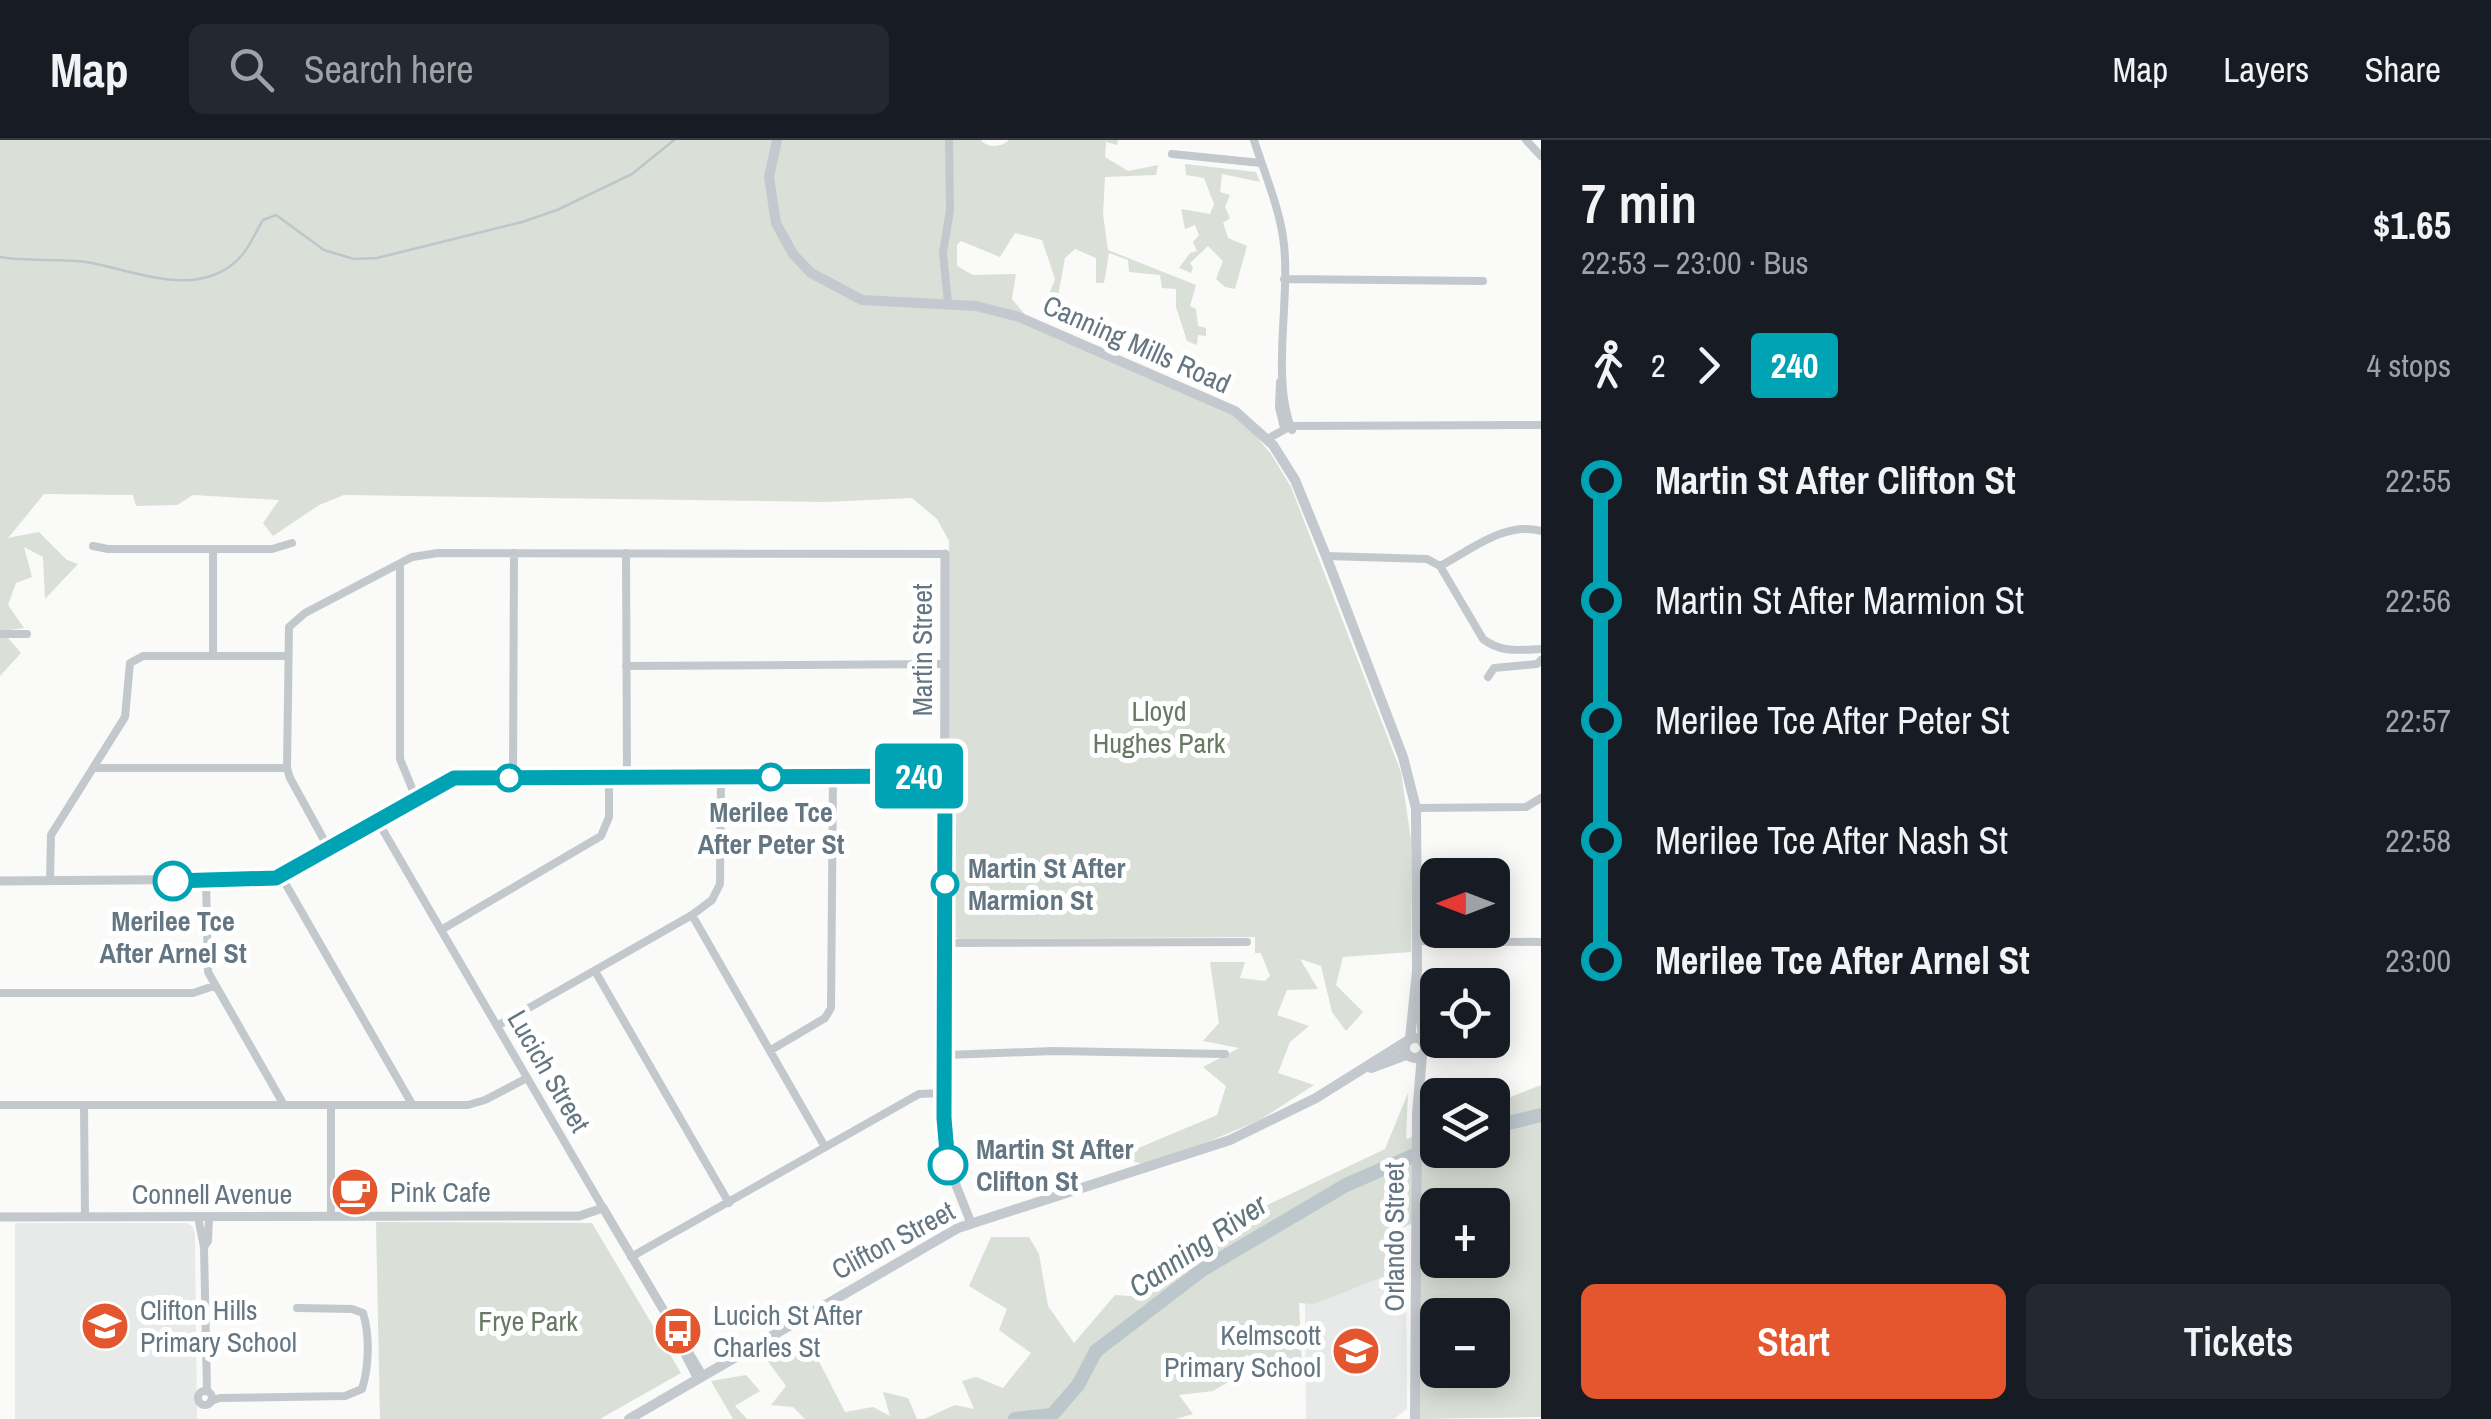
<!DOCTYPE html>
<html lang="en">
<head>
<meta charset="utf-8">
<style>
	:root { --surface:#171b24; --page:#242831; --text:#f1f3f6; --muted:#9ea1a6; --line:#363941; --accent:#e4572e }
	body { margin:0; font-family:"Archivo Narrow",sans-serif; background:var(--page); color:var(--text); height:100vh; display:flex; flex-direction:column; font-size:38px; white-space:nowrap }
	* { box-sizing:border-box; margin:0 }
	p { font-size:32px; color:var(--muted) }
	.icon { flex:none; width:55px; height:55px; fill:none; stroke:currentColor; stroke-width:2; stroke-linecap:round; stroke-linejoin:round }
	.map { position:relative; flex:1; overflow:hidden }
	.drawer { display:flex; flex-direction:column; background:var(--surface); width:950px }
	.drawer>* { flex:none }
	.badge { padding:0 20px; border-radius:8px; font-size:35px; line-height:65px }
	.needle { width:65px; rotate:270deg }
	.controls { position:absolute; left:1420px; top:718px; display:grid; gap:20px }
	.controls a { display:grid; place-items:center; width:90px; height:90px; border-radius:15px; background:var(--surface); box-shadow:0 5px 25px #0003; font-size:50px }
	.map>.badge { position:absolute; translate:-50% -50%; box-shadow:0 0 0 5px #fff }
	.legs { display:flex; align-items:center; gap:15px; height:110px; padding:0 40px; font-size:32px }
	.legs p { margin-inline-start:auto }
	.headline { display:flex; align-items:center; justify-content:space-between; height:170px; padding:0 40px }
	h1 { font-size:55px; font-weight:600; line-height:75px }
	.button { display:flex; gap:20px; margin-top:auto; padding:20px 40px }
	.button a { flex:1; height:115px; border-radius:15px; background:var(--accent); color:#fff; font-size:40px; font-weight:600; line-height:115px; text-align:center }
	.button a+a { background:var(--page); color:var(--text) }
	ul { padding:0 40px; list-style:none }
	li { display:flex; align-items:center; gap:35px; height:120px; font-size:38px }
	li i { display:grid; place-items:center; width:15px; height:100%; margin:0 12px; background:currentColor }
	li i::after { content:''; width:25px; height:25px; margin:-12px; border:8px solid; border-radius:50%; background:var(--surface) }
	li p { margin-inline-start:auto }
	li:first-child i { background:linear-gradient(#0000 50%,currentColor 0) }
	li:last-child i { background:linear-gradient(currentColor 50%,#0000 0) }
	header { display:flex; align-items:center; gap:60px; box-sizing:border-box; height:140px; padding:0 50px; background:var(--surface); border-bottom:2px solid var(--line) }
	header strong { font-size:48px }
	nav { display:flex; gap:55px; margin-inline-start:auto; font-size:35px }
	.search { width:700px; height:90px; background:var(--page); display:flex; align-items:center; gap:25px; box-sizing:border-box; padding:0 35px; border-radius:15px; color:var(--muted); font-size:38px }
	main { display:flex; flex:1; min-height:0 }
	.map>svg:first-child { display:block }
</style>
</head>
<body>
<header>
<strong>Map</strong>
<div class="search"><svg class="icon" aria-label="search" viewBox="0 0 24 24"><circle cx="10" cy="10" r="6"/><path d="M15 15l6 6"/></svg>Search here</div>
<nav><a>Map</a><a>Layers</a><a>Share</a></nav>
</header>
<main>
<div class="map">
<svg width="1541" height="1279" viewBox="0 0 1541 1279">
	<rect width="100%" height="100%" fill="#fafaf8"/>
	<path fill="#e8e9e9" d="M15 1083H186L192 1086 195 1093 197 1279H15Z
		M1400 1100H1406L1407 1269 1394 1279H1306L1305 1162 1379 1110Z"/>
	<path fill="#dadfd7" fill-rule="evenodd" d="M0 0H981C988 9 1002 7 1009 0H1118L1117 5 1106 2 1105 17 1128 31 1158 25 1156 35 1105 37 1103 74 1108 110 1196 145 1190 166 1196 169 1198 186 1206 188V196L1198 195 1197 205 1187 201 1176 167V149L1162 148 1160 135 1129 132 1128 120 1109 113 1104 143H1096V118L1075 109 1065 118 1054 178 1042 173 1055 139 1042 100 1015 93 1000 117 961 101 957 105V126L973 135 1016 134 1012 159 1036 188 1226 271 1245 283 1271 314 1291 347 1401 632 1411 700V812L1343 817 1336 845 1363 872 1346 891 1332 872 1321 826 1300 819 1318 849 1287 850 1277 875 1309 886 1290 902 1278 933 1314 945 1260 980 1150 1026 1117 1017 1217 975 1226 946 1203 927 1239 908 1203 901 1219 883 1210 822H1245L1240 838 1265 841 1270 836 1261 813H1255V797L959 799 952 796 949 788V401L937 379 912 358 825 362 344 355 319 365 273 396 263 383 279 360 193 355 177 365 136 366 133 355 44 354 8 398 39 392 67 420 78 424 45 459 43 417 24 407 32 437 16 443 8 465 24 488 2 491 21 513 0 536Z
		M1185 24 1256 32 1260 42 1222 34 1220 52 1230 55 1225 67 1230 78 1223 83 1228 98 1247 106 1235 149 1225 147 1216 139 1223 121 1208 106 1190 123 1193 128 1191 133 1179 128 1190 113 1197 111 1193 102 1199 95 1195 85 1185 89 1181 69 1210 74 1214 64 1204 38 1186 35Z
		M1541 945V1277L1420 1279 1421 1078 1390 1095V1134L1314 1164 1299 1163 1302 1225 1245 1215 1243 1233 1213 1251 1179 1255 1193 1274 1176 1279H924L955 1265 974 1269 962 1241 976 1237 1003 1248 1031 1213 999 1190 1007 1169 969 1146 991 1097H1029L1039 1114 1048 1166 1074 1203 1115 1155 1144 1157 1134 1138 1185 1124 1219 1103 1225 1077 1251 1058 1261 1068 1385 1009 1408 953 1406 999 1437 990 1438 1010H1492L1493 973 1508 958ZM1438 1065H1492V1120H1438ZM1438 1175H1492V1230H1438Z
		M376 1082 592 1083 681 1233 600 1279H380Z
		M787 1201 810 1204 845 1272 873 1267 890 1276 883 1252 908 1258 917 1279H805L793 1267 771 1265 786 1246 767 1220Z
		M746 1235 760 1251 735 1266 747 1279H733L711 1241Z"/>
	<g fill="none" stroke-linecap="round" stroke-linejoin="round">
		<path stroke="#bbc7cb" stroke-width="2.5" d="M0 117C28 122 58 118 86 122 135 130 202 163 243 114 251 104 256 91 263 80L276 75 324 110 354 119 377 118 522 82 557 70 632 34 674 0"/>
		<path stroke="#bbc7cb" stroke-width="14" d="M1492 987 1541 975
			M1015 1279 1052 1275 1078 1245 1096 1211 1202 1130 1346 1045 1438 1005"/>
		<path stroke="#c3c8cc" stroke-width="8" d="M1254 0C1264 32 1278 64 1283 97 1292 155 1270 237 1292 290
			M1526 0 1541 16
			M1172 14 1261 23
			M1284 139 1483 141
			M948 163 943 113 950 70 949 0
			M1280 242 1279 267 1284 288
			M1267 299 1291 286 1541 285
			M93 406 108 409H272L292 403
			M213 410V516
			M626 413 627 638
			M1326 416 1427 419 1440 426 1483 499C1501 513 1519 510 1541 509
			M400 424V619L416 658
			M1440 426C1471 410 1505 381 1541 391
			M0 494H27
			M626 526 944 524
			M1488 537 1494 528 1537 524 1541 520
			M94 628H287
			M513 638 514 413
			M1416 668 1526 667 1541 658
			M377 680 603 1068
			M329 709 290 638 287 628 289 487 305 473 412 417 438 413 945 414
			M281 736 412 964
			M50 741 51 695 125 577 130 523 143 516H287
			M206 741 208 832 284 965
			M692 775 825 1007
			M441 790 601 696 609 677V638
			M1418 801 1541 802
			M944 803 1247 802
			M595 831 729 1063
			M0 853H193L214 846
			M497 886 692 775 712 760 720 744 721 637
			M771 910 825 878 831 868 833 636
			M946 915 1053 911 1225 914
			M0 965H468L485 960 527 938
			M84 965 85 1076
			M331 1076V965
			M198 1077 204 1107 207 1251
			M204 1107 208 1101 209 1077
			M631 1117 919 954 944 953
			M198 1258a7 7 0 1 1 14 0a7 7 0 1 1-14 0Z
			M211 1261 220 1258 345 1256 362 1249C369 1227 370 1195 363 1173L352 1169 297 1168"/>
		<path stroke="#c3c8cc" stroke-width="9" d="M945 414 944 1002 948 1025 971 1083
			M0 741 272 739 453 639 945 636
			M0 1077 579 1076 603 1068 702 1235
			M684 1212 697 1237"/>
		<path stroke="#c3c9ce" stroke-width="10" d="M777 0 769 37 776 83 793 114 811 133 862 160 976 166 1019 177 1235 271 1273 305 1295 340 1326 416 1403 617 1416 668 1417 831 1410 899
			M1420 847 1423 903
			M1405 908a10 10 0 1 1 20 0a10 10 0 1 1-20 0Z
			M1371 928 1406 915
			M629 1279 958 1088 1230 1000 1316 958 1407 901
			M1415 1279 1417 974 1422 915"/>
	</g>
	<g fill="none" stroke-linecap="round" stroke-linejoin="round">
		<g stroke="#fff" stroke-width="22">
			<path id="line-1" d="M173 741 276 738 454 638 945 636 944 978 948 1025"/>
		</g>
		<use href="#line-1" stroke="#00a3b4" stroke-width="15"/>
	</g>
	<defs>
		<g id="cafe-disc" transform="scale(2.5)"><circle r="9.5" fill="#e4572e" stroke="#fff"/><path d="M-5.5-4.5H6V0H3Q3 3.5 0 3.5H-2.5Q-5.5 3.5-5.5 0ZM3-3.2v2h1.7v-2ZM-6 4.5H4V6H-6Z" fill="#fff"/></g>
		<g id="school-disc" transform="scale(2.5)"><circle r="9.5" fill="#e4572e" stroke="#fff"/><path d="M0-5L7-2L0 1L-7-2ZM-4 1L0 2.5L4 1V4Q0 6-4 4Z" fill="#fff"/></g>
		<g id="bus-disc" transform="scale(2.5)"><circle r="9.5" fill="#e4572e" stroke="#fff"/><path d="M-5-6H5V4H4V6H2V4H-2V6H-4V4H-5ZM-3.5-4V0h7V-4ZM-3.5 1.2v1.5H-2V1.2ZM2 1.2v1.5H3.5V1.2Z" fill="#fff"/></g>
	</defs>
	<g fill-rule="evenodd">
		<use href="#cafe-disc" x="355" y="1052"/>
		<use href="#school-disc" x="105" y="1186"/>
		<use href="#bus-disc" x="678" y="1191"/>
		<use href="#school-disc" x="1356" y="1211"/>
	</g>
	<g fill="#fff" stroke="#00a3b4" stroke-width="5">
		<circle cx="771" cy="637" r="12"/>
		<circle cx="509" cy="638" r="12"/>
		<circle cx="173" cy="741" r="18"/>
		<circle cx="945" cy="744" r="12"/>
		<circle cx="948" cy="1025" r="18"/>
	</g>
	<g text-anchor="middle" stroke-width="10" stroke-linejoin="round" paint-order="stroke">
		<g font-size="28" fill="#657683" stroke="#fff">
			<text transform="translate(1137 204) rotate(24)" y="10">Canning Mills Road</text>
			<text transform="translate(922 510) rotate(-90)" y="10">Martin Street</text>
			<text transform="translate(549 931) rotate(60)" y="10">Lucich Street</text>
			<text x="212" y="1064">Connell Avenue</text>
			<text transform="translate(1394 1097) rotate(-90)" y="10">Orlando Street</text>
			<text transform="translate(893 1100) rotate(-28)" y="10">Clifton Street</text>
		</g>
		<g font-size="28" fill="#687a64" stroke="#fff">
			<text x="1159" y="581">Lloyd<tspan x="1159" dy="32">Hughes Park</tspan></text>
			<text x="528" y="1191">Frye Park</text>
		</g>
		<g font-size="28" font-weight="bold" fill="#657683" stroke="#fff">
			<text x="771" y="682">Merilee Tce<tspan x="771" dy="32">After Peter St</tspan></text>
			<text x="968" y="738" text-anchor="start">Martin St After<tspan x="968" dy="32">Marmion St</tspan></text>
			<text x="173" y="791">Merilee Tce<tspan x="173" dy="32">After Arnel St</tspan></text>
			<text x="976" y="1019" text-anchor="start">Martin St After<tspan x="976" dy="32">Clifton St</tspan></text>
		</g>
		<g font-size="28" fill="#657683" stroke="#fff" text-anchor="start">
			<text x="390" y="1062">Pink Cafe</text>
			<text x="140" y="1180">Clifton Hills<tspan x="140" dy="32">Primary School</tspan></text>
			<text x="713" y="1185">Lucich St After<tspan x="713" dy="32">Charles St</tspan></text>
			<text x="1321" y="1205" text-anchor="end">Kelmscott<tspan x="1321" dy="32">Primary School</tspan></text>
		</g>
		<g font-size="30" font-style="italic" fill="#60757c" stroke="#fff">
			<text transform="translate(1198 1106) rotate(-34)" y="10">Canning River</text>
		</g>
	</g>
</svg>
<div class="controls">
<a><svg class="needle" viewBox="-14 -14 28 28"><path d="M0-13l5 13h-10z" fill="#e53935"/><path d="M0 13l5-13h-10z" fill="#9ea1a6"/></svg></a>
<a><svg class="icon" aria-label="locate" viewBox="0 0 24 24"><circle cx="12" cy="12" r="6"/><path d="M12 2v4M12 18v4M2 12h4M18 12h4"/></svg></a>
<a><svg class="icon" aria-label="layers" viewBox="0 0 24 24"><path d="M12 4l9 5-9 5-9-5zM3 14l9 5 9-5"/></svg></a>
<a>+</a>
<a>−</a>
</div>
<b class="badge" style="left:919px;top:636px;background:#00a3b4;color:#fff">240</b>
</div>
<section class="drawer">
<div class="headline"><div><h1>7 min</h1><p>22:53 – 23:00 · Bus</p></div><b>$1.65</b></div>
<div class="legs"><svg class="icon" aria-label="walk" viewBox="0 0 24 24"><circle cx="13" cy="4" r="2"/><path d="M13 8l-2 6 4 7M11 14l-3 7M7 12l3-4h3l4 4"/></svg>2<svg class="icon" aria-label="forward" viewBox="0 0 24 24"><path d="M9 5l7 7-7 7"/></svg><b class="badge" style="background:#00a3b4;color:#fff">240</b><p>4 stops</p></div>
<ul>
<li><i style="color:#00a3b4"></i><b>Martin St After Clifton St</b><p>22:55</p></li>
<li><i style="color:#00a3b4"></i><span>Martin St After Marmion St</span><p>22:56</p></li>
<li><i style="color:#00a3b4"></i><span>Merilee Tce After Peter St</span><p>22:57</p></li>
<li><i style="color:#00a3b4"></i><span>Merilee Tce After Nash St</span><p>22:58</p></li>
<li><i style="color:#00a3b4"></i><b>Merilee Tce After Arnel St</b><p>23:00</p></li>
</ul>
<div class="button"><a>Start</a><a>Tickets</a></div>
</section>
</main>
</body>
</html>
